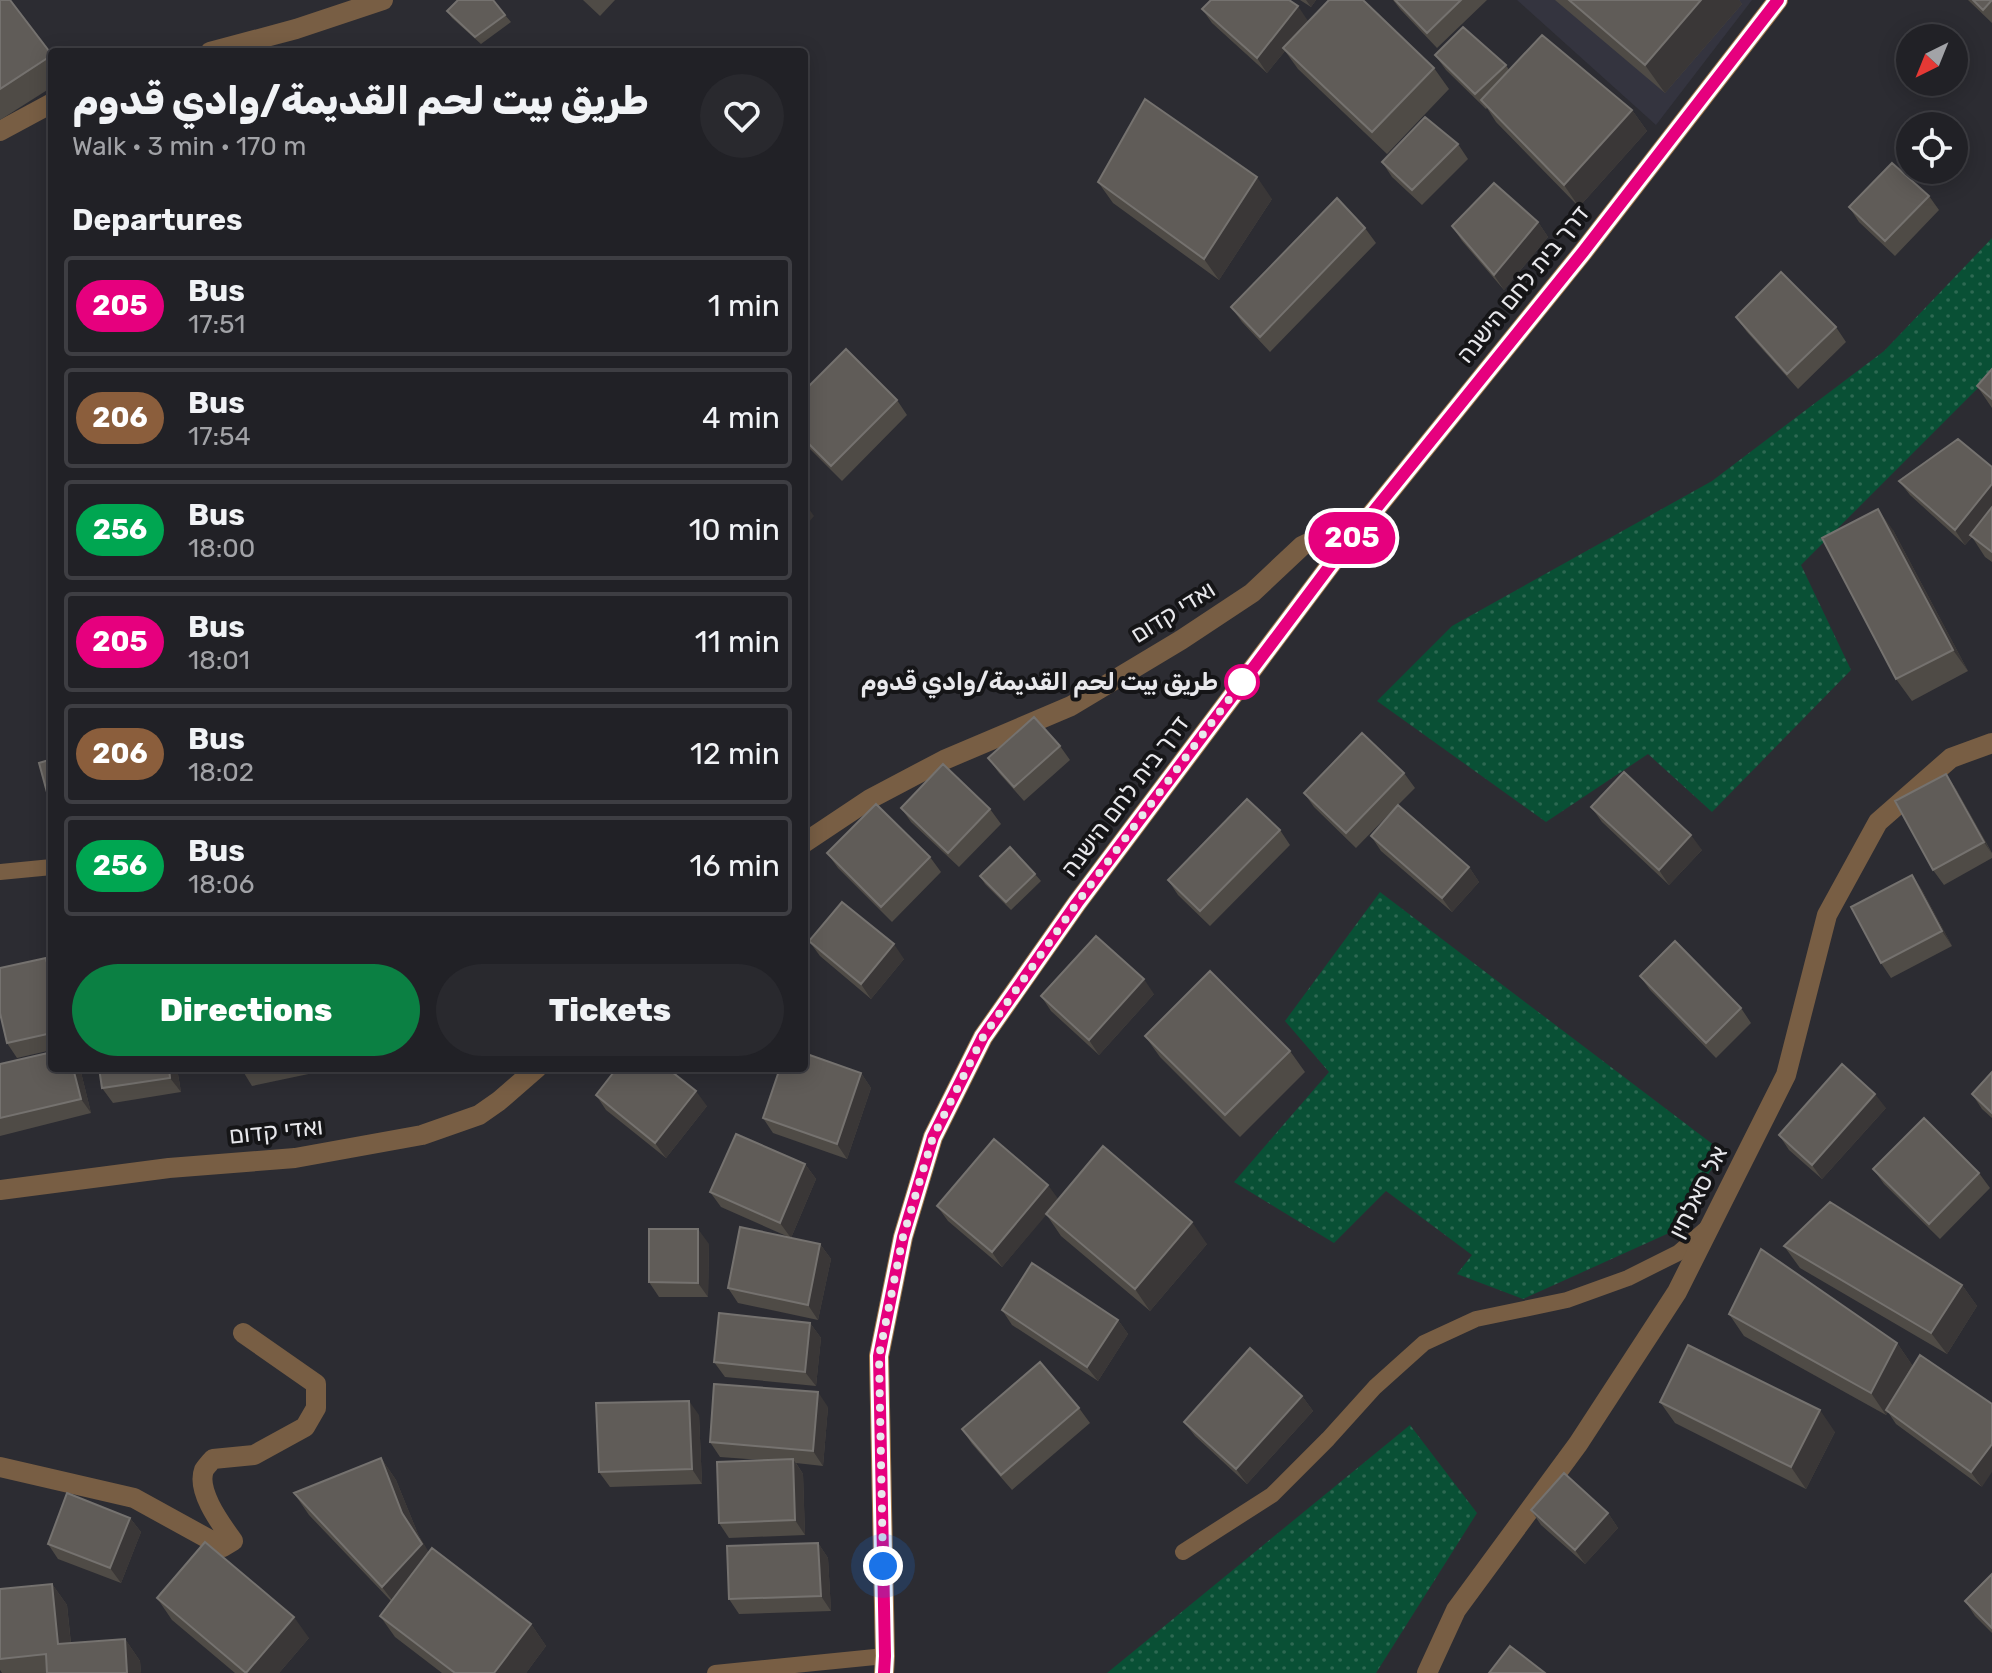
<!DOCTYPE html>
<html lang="en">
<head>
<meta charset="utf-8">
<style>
	:root { --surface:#212126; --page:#29292e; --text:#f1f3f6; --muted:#a2a3a7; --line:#3e3e43; --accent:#0b8043 }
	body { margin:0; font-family:Rubik,Vazirmatn,Heebo,sans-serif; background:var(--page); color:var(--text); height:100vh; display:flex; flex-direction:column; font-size:30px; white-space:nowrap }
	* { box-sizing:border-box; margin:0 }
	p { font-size:26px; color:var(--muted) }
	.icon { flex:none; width:44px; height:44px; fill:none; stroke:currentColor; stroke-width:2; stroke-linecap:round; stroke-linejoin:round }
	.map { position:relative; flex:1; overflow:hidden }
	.details { position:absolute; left:48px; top:48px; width:760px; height:1024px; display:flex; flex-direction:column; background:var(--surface); border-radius:8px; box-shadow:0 4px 20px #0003,0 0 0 2px var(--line) }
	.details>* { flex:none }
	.badge { padding:0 16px; border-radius:26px; font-size:28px; line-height:52px }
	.needle { width:52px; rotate:223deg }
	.fabs { position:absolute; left:1896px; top:24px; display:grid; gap:16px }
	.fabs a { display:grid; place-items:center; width:72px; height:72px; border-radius:50%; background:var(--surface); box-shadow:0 4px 20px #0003,0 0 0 2px var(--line); font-size:40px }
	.you { position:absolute; width:40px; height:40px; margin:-20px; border:6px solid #fff; border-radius:50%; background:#1a73e8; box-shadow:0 0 0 12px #1a73e833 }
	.map>.badge { position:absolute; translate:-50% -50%; box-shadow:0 0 0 4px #fff }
	h2 { padding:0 24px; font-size:30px; line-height:72px }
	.round { display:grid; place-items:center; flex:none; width:84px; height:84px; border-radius:42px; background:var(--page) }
	.overview { display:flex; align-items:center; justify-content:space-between; height:136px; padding:0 24px }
	h1 { font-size:38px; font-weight:800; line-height:60px }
	.cta { display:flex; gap:16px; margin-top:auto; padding:16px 24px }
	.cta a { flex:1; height:92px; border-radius:48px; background:var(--accent); color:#fff; font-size:32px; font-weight:800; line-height:92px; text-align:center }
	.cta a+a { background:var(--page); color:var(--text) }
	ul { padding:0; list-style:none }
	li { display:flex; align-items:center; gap:24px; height:100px; margin:0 16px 12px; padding:0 8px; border:4px solid var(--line); border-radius:8px }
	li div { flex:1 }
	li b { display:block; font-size:30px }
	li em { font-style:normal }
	li .badge { min-width:88px; font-weight:700; text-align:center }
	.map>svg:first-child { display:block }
</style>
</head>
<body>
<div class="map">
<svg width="1992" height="1673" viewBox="0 0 1992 1673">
	<defs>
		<pattern id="grass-dots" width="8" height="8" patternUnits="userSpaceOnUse" patternTransform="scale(2)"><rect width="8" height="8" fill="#095035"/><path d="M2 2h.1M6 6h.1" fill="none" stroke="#2d6952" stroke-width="1.8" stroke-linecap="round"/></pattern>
	</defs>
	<rect width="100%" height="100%" fill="#2c2c32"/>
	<path fill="#34343f" d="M1517 0H1752L1656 125Z"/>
	<path fill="url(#grass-dots)" d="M1992 238V374L1801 565 1851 670 1712 812 1648 754 1546 822 1377 701 1452 626 1712 481 1884 351Z
		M1380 892 1723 1152 1669 1233 1523 1299 1457 1274 1472 1255 1386 1191 1334 1243 1234 1182 1329 1072 1285 1021Z
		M1410 1425 1477 1513 1376 1673H1107Z"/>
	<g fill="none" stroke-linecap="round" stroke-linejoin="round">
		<path stroke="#785e44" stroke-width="16" d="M0 872 52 867
			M1183 1552 1272 1495 1328 1439 1375 1387 1424 1343 1476 1319 1567 1300 1628 1278 1678 1253 1707 1228
			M715 1673 885 1656"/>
		<path stroke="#785e44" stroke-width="20" d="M210 52 296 29 383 0
			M0 131 52 103
			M804 843 870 799 944 760 1071 706 1181 640 1252 593 1302 546 1325 535 1343 536 1351 540
			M0 1190 169 1168 295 1158 422 1135 479 1115 499 1101 537 1068
			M0 1467 134 1498 223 1547 233 1541C221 1524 196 1491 204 1470 205 1468 212 1460 213 1459L254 1455 305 1427 316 1408V1384L243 1333
			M1427 1673 1456 1610 1578 1444 1677 1292 1786 1075 1827 915 1878 822 1951 758 1992 743"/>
		<path stroke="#a1794e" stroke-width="20" d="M884 1673 885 1656 879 1356 903 1237 933 1137 983 1037 1077 903 1332 563 1583 252 1778 0"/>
	</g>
	<path fill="#4f4b46" d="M0 0 52 55V87L0 120Z
		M583 0H615L600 16Z
		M1300 0H1316L1311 7Z
		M1393 0H1487L1437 48 1400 9Z
		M1555 0H1739L1742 4 1665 93Z
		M1968 0H1992V23Z
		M1202 9 1308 21 1434 68 1449 89 1387 154 1298 69 1285 51 1267 73 1212 23Z
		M447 11 505 15 511 22 481 44 452 18Z
		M1435 55 1506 65 1509 70 1632 110 1647 131 1579 207 1496 122 1487 108 1486 109 1446 70Z
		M1458 144 1468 159 1422 205 1392 177 1382 162Z
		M1098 182 1272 199 1219 280 1113 203Z
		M1929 196 1939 210 1895 256 1859 222 1849 207Z
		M1538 222 1548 237 1504 290 1462 241 1452 226Z
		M1365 228 1376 243 1270 352 1242 322 1231 307Z
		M1736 317 1836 327 1846 342 1798 389 1747 332Z
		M1992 369V408L1977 386Z
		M804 391 897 400 907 415 842 481 804 443Z
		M1992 467V562L1985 557 1972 537 1965 545 1910 495 1899 481Z
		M1893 530 1968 671 1912 701 1896 679Z
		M1060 746 1070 760 1024 801 999 773 988 758Z
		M1404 773 1415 788 1398 805 1469 867 1479 882 1452 912 1381 851 1371 836 1396 807 1356 848 1314 807 1304 793Z
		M1946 774 1956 789 1992 853V858L1944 885 1933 870Z
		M1591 807 1702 850 1669 885 1602 822Z
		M901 808 990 809 1001 824 959 867 911 822Z
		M1280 830 1290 845 1210 926 1178 895 1168 880Z
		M827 853 930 857 941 872 892 922 838 868Z
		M1035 874 1041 881 1011 910 985 884 980 876Z
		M1912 875 1922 890 1952 946 1891 978 1881 963Z
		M809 941 904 959 871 999 820 956Z
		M52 967V1050L17 1058 7 1043Z
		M1640 976 1741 1008 1751 1023 1716 1058 1650 990Z
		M1154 994 1099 1055 1051 1011 1041 996Z
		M1145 1036 1290 1051 1305 1072 1240 1137 1160 1057Z
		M0 1064 52 1068H80L91 1113 0 1136Z
		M99 1068H177L181 1092 113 1103 102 1088Z
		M241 1068H318V1072L252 1086Z
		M1992 1072V1118L1982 1109 1972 1094Z
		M861 1073 871 1088 847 1159 773 1133 763 1118Z
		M596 1095 707 1106 666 1158 606 1110Z
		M1886 1108 1822 1179 1789 1150 1779 1135Z
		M805 1164 816 1179 791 1238 721 1207 710 1192Z
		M1873 1169 1979 1173 1990 1188 1940 1239 1884 1184Z
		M1058 1199 1207 1244 1150 1311 1061 1236 1046 1214 1002 1267 948 1221 937 1206Z
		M709 1244 708 1297H659L649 1282Z
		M820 1244 831 1259 818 1320 738 1303 728 1288Z
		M1784 1246 1962 1285 1977 1306 1947 1354 1800 1268Z
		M1002 1310 1118 1320 1128 1334 1098 1381 1012 1325Z
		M1729 1314 1897 1343 1912 1365 1906 1378 1982 1487 1896 1424 1888 1412 1886 1415 1744 1336Z
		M810 1323 821 1338 816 1386 725 1377 714 1362Z
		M1302 1396 1313 1411 1247 1484 1195 1436 1184 1422Z
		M1660 1402 1835 1432 1806 1489 1675 1423Z
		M828 1407 823 1466 796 1463 803 1474 805 1535 729 1538 719 1523 761 1460 720 1457 710 1442Z
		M1079 1408 1090 1423 1012 1490 972 1444 962 1429Z
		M699 1415 702 1484 610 1487 599 1472Z
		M381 1458 396 1480 418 1534 428 1552 531 1624 546 1646 526 1673H442L395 1637 380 1616 391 1601 309 1515 294 1493Z
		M1531 1510 1608 1513 1618 1528 1585 1564 1541 1525Z
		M130 1518 141 1532 121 1583 58 1559 48 1544Z
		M818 1543 828 1558 831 1611 739 1614 729 1599Z
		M1992 1574V1633L1975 1616 1965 1601Z
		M52 1584 67 1605 71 1643 125 1639 140 1661 141 1673H2L0 1670V1589Z
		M157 1598 309 1638 279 1673H235L172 1620Z"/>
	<path fill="#3a3737" d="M1306 0H1316L1311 7Z
		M1701 0H1739L1742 4 1665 93 1645 65Z
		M1298 6 1308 21 1283 48 1285 51 1267 73 1257 58Z
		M1632 110 1647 131 1579 207 1564 185Z
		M1257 177 1272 199 1219 280 1204 259Z
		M1538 222 1548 237 1504 290 1494 275Z
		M1992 484V512L1965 545 1955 530Z
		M804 502 814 516 804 528Z
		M1878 509 1893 530 1968 671 1953 650Z
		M1946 774 1956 789 1992 854 1984 842Z
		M1691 835 1702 850 1669 885 1659 870Z
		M1469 867 1479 882 1452 912 1442 898Z
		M1912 875 1922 890 1952 946 1942 931Z
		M894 944 904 959 871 999 861 984Z
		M46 958 52 967V986Z
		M1144 979 1154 994 1099 1055 1089 1040Z
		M73 1068H80L91 1113 81 1099Z
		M169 1068H177L181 1092 170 1078Z
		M861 1073 871 1088 847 1159 837 1144Z
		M696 1091 707 1106 666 1158 655 1143Z
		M1875 1094 1886 1108 1822 1179 1812 1165Z
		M805 1164 816 1179 791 1238 780 1223Z
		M1048 1185 1059 1200 1002 1267 992 1252Z
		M1192 1222 1207 1244 1150 1311 1135 1289Z
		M698 1229 709 1244 708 1297 698 1283Z
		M820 1244 831 1259 818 1320 808 1305Z
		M1962 1285 1977 1306 1947 1354 1931 1333Z
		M1118 1320 1128 1334 1098 1381 1087 1367Z
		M810 1323 821 1338 816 1386 805 1372Z
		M1897 1343 1912 1365 1888 1411 1886 1410 1888 1412 1886 1415 1871 1393Z
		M818 1392 828 1407 823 1466 813 1451Z
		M1302 1396 1313 1411 1247 1484 1236 1469Z
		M689 1401 699 1415 702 1484 692 1469Z
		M1820 1410 1835 1432 1806 1489 1791 1467Z
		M1992 1444V1472L1982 1487 1971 1472Z
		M381 1458 396 1480 418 1534 437 1566 398 1608 382 1587 402 1513Z
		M793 1459 803 1474 805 1535 795 1520Z
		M1608 1513 1618 1528 1585 1564 1575 1550Z
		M130 1518 141 1532 121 1583 110 1568Z
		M818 1543 828 1558 831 1611 821 1596Z
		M52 1584 67 1605 73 1666 58 1644Z
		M294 1617 309 1638 279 1673H246Z
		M531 1624 546 1646 526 1673H494Z
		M125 1639 140 1661 141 1673H127Z"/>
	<path fill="#605c58" stroke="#75726f" stroke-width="2" d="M0 0H10L52 55 0 89Z
		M458 0H493L505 15 475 37 447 11Z
		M1211 0H1289L1298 6 1257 58 1202 9Z
		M1329 0H1363L1434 68 1372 132 1283 48Z
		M1395 0H1461L1427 33Z
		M1569 0H1701L1645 65Z
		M1973 0H1992L1983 10Z
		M1463 27 1506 65 1475 94 1435 55Z
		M1542 35 1632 110 1564 185 1481 100Z
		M1145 99 1257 177 1204 259 1098 182Z
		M1425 117 1458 144 1412 190 1382 162Z
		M1892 163 1929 196 1885 241 1849 207Z
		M1494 183 1538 222 1494 275 1452 226Z
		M1337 198 1365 228 1260 337 1231 307Z
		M1781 272 1836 327 1787 374 1736 317Z
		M846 349 897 400 831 466 804 439V391Z
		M1992 369V399L1977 386Z
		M1958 439 1992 467V484L1955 530 1899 481Z
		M1992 507V552L1970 535Z
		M1878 509 1953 650 1896 679 1822 538Z
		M1034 717 1060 746 1014 787 988 758Z
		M1362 733 1404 773 1346 833 1304 793Z
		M52 759V807H51L39 763Z
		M943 764 990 809 948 853 901 808Z
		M1624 772 1691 835 1659 870 1591 807Z
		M1946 774 1984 842 1933 870 1895 801Z
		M1247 799 1280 830 1200 911 1168 880Z
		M876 804 930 857 881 907 827 853Z
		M1398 805 1469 867 1442 898 1371 836Z
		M1010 847 1035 874 1006 902 980 876Z
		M1912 875 1942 931 1881 963 1851 907Z
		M842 902 894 944 861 984 809 941Z
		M1096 936 1144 979 1089 1040 1041 996Z
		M1675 941 1741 1008 1706 1043 1640 976Z
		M46 958 52 986V1033L7 1043 0 1013V968Z
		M1210 971 1290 1051 1225 1115 1145 1036Z
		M52 1052V1068H73L81 1099 0 1118V1064Z
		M804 1053 861 1073 837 1144 763 1118 780 1068H804Z
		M1842 1064 1875 1094 1812 1165 1779 1135Z
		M99 1068H169L170 1078 102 1088Z
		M617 1068H667L696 1091 655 1143 596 1095Z
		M1992 1072V1113L1972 1094Z
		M1924 1118 1979 1173 1929 1224 1873 1169Z
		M736 1134 805 1164 780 1223 710 1192Z
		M994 1139 1048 1185 992 1252 937 1206Z
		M1103 1146 1192 1222 1135 1289 1046 1214Z
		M1830 1202 1962 1285 1931 1333 1784 1246Z
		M740 1227 820 1244 808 1305 728 1288Z
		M649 1229H698V1283L649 1282Z
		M1761 1249 1897 1343 1871 1393 1729 1314Z
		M1032 1263 1118 1320 1087 1367 1002 1310Z
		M719 1313 810 1323 805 1372 714 1362Z
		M1688 1345 1820 1410 1791 1467 1660 1402Z
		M1250 1348 1302 1396 1236 1469 1184 1422Z
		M1920 1355 1992 1404V1444L1971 1472 1886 1410Z
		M1040 1362 1079 1408 1001 1475 962 1429Z
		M714 1384 818 1392 813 1451 710 1442Z
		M689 1401 692 1469 599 1472 596 1403Z
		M381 1458 402 1513 422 1544 382 1587 294 1493Z
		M793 1459 795 1520 719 1523 717 1462Z
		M1564 1473 1608 1513 1575 1550 1531 1510Z
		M67 1493 130 1518 110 1568 48 1544Z
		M205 1542 294 1617 246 1673 157 1598Z
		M818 1543 821 1596 729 1599 727 1546Z
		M432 1548 531 1624 494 1673H455L380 1616Z
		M1992 1574V1628L1965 1601Z
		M52 1584 58 1644 125 1639 127 1673H47L46 1654 0 1659V1589Z
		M1510 1646 1545 1673H1489Z"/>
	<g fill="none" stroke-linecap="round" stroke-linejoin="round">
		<g stroke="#fff" stroke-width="18">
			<path id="line" d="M884 1673 885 1656 879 1356 903 1237 933 1137 983 1037 1077 903 1332 563 1583 252 1778 0"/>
		</g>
		<use href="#line" stroke="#e6007e" stroke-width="12"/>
		<path stroke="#e8e8ec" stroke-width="8" stroke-dasharray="0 14.4" d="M883 1566 879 1356 903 1237 933 1137 983 1037 1077 903 1248 674 1242 682"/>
	</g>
	<circle fill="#fff" stroke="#e6007e" stroke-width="4" cx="1242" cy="682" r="16"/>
	<g text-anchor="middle" stroke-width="8" stroke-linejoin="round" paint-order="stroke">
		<g font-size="24" fill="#e8e8ec" stroke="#151517">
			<text transform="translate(1523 284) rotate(-51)" y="8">דרך בית לחם הישנה</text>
			<text transform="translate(1173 612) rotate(-32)" y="8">ואדי קדום</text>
			<text transform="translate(1125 796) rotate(-53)" y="8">דרך בית לחם הישנה</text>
			<text transform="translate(276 1131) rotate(-6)" y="8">ואדי קדום</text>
			<text transform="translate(1698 1192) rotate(-63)" y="8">אל סאלחין</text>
		</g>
		<g font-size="24" font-weight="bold" fill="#e8e8ec" stroke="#151517" text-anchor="end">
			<text x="1218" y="690">طريق بيت لحم القديمة/وادي قدوم</text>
		</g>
	</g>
</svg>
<div class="fabs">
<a><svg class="needle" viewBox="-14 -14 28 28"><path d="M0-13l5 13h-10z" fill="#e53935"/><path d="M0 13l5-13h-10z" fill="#a2a3a7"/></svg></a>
<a><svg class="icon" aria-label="locate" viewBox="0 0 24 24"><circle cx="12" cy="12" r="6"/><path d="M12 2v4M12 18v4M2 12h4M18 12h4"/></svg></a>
</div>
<div class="you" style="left:883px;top:1566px"></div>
<b class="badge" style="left:1352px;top:538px;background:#e6007e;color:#fff">205</b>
<section class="details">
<div class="overview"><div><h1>طريق بيت لحم القديمة/وادي قدوم</h1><p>Walk · 3 min · 170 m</p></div><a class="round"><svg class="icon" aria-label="heart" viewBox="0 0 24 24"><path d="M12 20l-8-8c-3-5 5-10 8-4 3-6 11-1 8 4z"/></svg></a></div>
<h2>Departures</h2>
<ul>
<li><span class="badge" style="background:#e6007e;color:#fff">205</span><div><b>Bus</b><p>17:51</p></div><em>1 min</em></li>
<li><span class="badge" style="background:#8b5e3c;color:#fff">206</span><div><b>Bus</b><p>17:54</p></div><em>4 min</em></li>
<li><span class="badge" style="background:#00a651;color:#fff">256</span><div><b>Bus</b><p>18:00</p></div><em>10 min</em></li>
<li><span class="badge" style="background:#e6007e;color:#fff">205</span><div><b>Bus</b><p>18:01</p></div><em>11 min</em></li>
<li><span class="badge" style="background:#8b5e3c;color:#fff">206</span><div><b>Bus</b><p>18:02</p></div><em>12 min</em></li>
<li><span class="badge" style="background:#00a651;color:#fff">256</span><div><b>Bus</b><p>18:06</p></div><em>16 min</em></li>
</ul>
<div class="cta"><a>Directions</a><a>Tickets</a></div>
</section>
</div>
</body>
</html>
